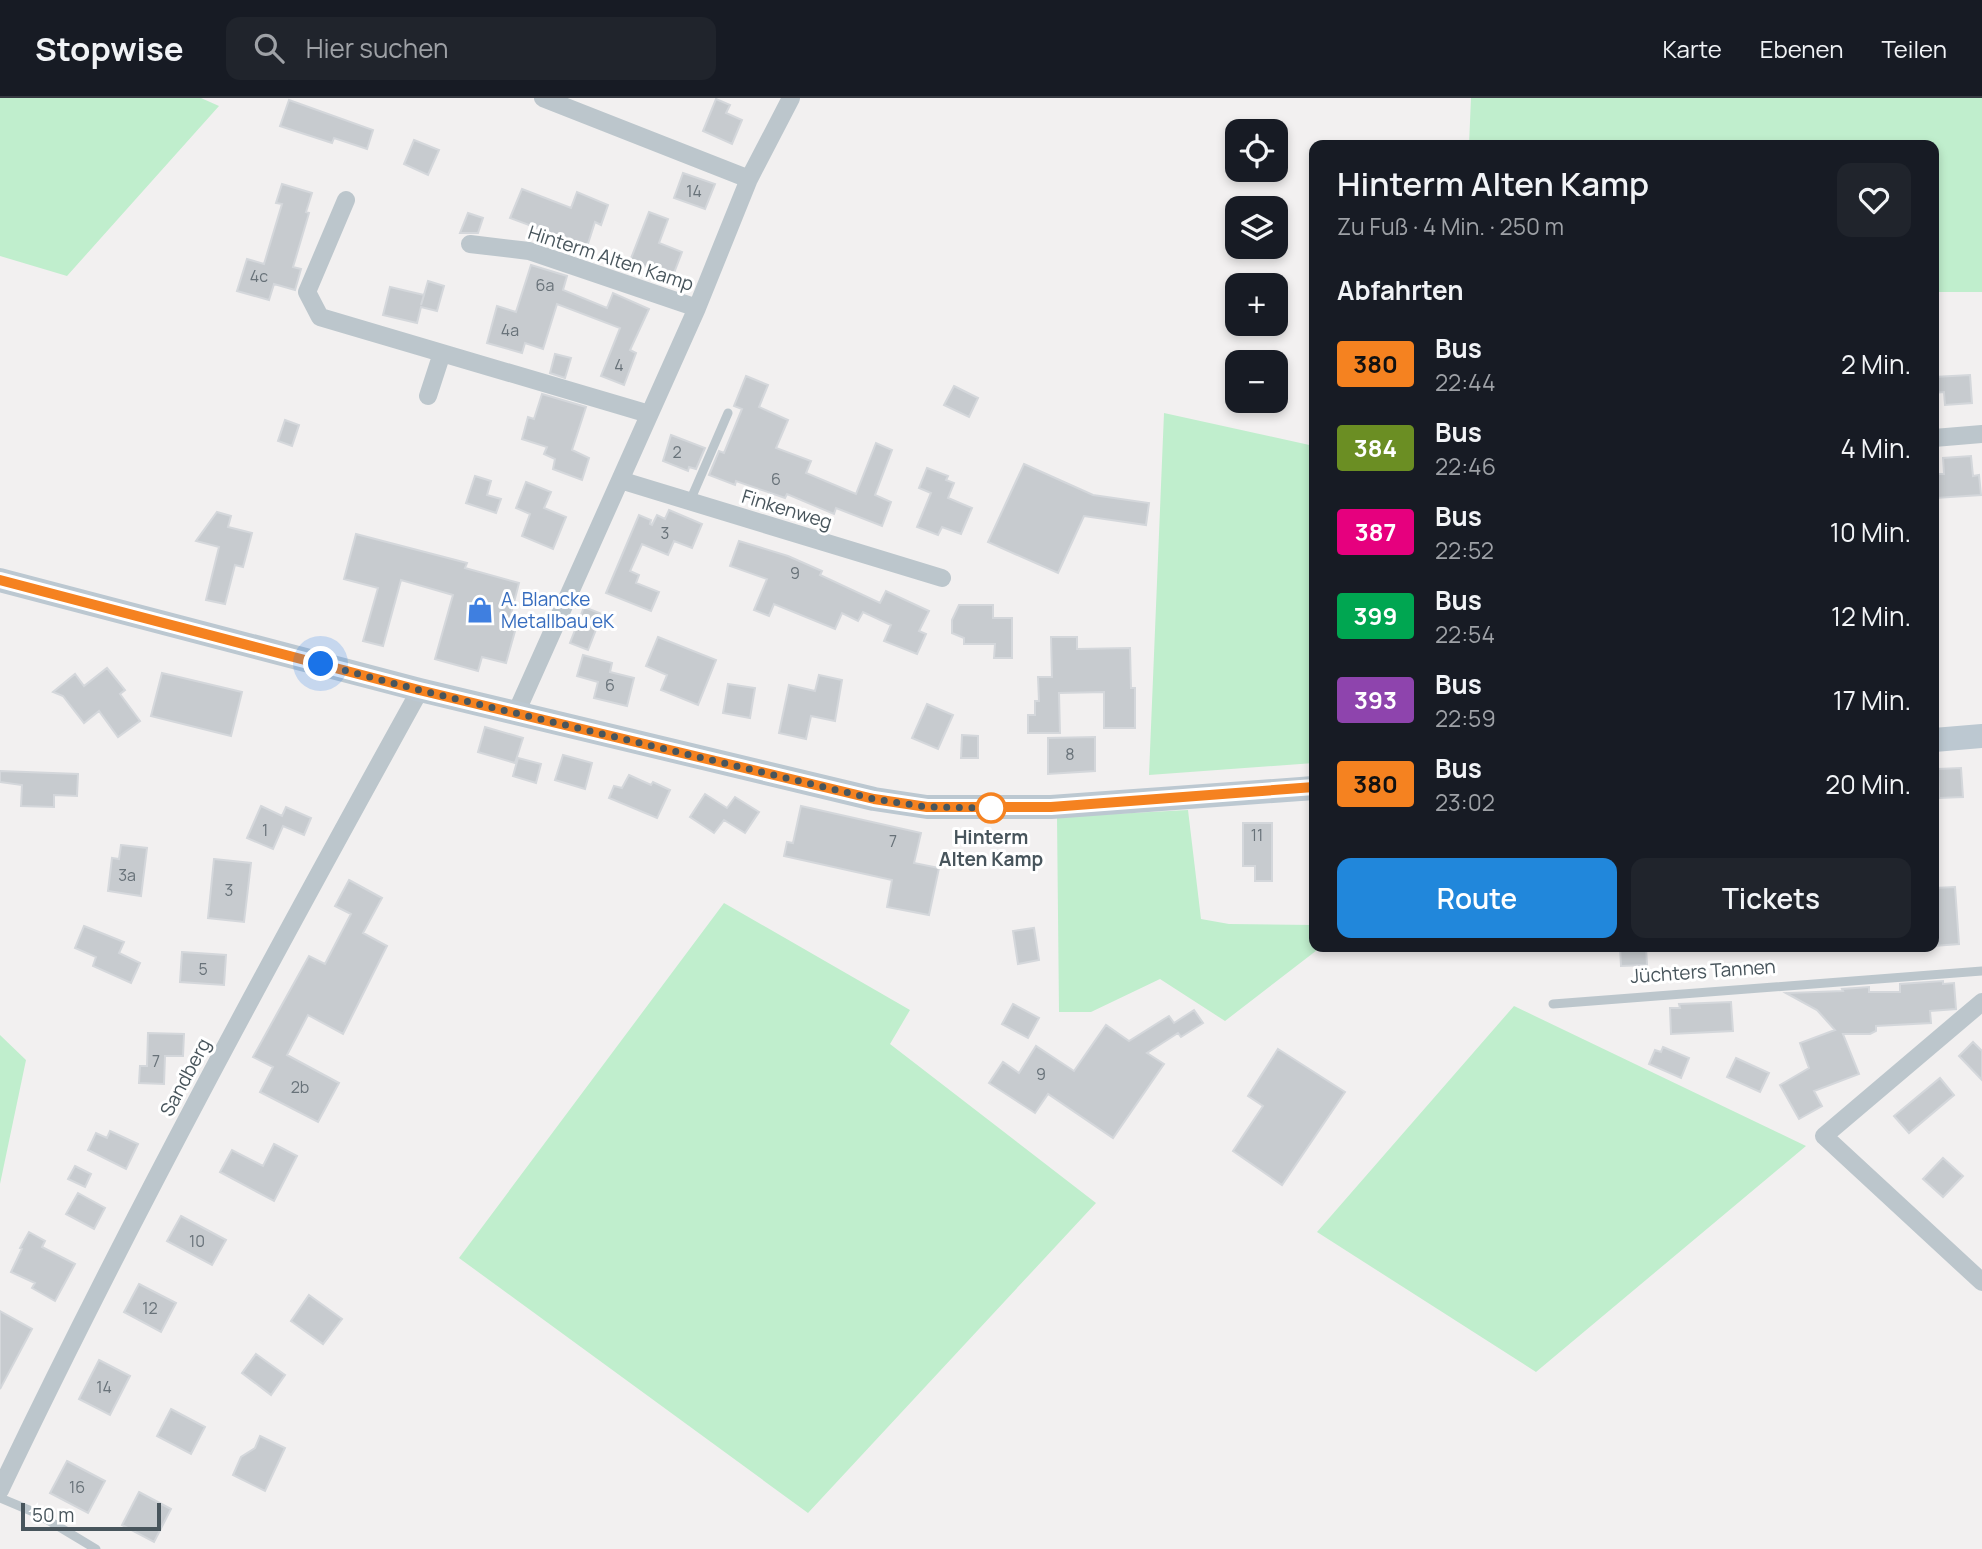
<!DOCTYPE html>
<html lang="de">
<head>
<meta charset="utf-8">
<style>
	:root { --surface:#171b24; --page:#20242c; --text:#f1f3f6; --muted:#9ea1a6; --line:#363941; --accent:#2187db }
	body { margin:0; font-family:Manrope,sans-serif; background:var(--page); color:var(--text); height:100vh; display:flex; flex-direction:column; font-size:26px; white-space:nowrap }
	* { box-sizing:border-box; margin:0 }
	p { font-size:23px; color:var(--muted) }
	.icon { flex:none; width:38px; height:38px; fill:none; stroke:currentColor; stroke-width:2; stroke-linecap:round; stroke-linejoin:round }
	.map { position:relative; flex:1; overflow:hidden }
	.panel { position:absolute; left:1309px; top:42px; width:630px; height:812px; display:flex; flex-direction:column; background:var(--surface); border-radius:14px; box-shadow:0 4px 10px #0003 }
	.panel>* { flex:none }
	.badge { padding:0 14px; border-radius:5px; font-size:24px; line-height:46px }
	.controls { position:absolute; left:1225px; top:21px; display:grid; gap:14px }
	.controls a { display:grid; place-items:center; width:63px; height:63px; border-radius:14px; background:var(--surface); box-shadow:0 4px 10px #0003; font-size:35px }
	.scale { position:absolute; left:21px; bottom:18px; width:140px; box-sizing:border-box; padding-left:7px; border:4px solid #48555c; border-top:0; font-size:19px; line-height:24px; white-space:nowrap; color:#48555c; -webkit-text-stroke:5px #fff; paint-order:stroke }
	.you { position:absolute; width:35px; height:35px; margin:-18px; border:5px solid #fff; border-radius:50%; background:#1a73e8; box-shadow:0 0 0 10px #1a73e833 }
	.map>.badge { position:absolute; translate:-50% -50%; box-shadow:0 0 0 4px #fff }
	h2 { padding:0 28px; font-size:26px; line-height:63px }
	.round { display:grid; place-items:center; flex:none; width:74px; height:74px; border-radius:14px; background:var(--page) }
	.summary { display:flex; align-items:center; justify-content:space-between; height:119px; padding:0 28px }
	h1 { font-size:33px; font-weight:600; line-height:52px }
	.primary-button { display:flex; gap:14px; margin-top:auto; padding:14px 28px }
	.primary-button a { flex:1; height:80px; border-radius:14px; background:var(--accent); color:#fff; font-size:28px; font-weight:600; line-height:80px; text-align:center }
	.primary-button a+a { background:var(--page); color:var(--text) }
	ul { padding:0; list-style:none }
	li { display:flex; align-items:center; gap:21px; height:84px; padding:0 28px }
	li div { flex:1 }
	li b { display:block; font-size:26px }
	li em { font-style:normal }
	li .badge { min-width:77px; font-weight:700; text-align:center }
	header { display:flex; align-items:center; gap:42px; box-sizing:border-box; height:98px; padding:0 35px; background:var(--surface); border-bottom:2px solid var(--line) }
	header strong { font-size:33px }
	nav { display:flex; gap:38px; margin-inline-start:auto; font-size:24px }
	.search { width:490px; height:63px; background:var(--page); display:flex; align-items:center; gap:18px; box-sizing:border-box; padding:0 24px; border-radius:14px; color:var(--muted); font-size:26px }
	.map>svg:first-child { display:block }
</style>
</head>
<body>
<header>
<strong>Stopwise</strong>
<div class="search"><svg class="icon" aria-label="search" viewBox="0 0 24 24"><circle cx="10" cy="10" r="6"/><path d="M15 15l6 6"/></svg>Hier suchen</div>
<nav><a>Karte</a><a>Ebenen</a><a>Teilen</a></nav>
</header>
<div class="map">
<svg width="1982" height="1451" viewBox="0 0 1982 1451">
	<rect width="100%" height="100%" fill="#f2f0f0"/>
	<path fill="#c0eecd" d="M0 0H201L219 8 67 178 0 158Z
		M1471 0H1982V194H1934V47H1469Z
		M1164 315 1314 348V665L1149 677Z
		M1188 712 1201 821 1229 826 1314 827V849H1321L1225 923 1160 881 1091 914H1059L1057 719Z
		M724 805 910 912 890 946 1096 1105 808 1415 459 1160Z
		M1514 908 1806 1048 1536 1274 1317 1134Z
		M0 937 26 962 0 1086Z"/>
	<path fill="#c7cbcf" stroke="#d4d7db" stroke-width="2" d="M716 1 730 7 726 15 742 22 732 46 703 33Z
		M289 2 373 32 367 51 334 40 332 45 280 28Z
		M414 42 439 52 428 77 404 66Z
		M683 75 715 86 705 111 674 100Z
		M282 86 312 95 306 114 309 115 293 169 301 171 295 192 274 186 269 202 237 193 247 161 264 166 282 106 276 105Z
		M522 91 571 110 577 94 608 107 601 127 595 124 584 158 552 149 556 137 510 120Z
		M649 114 668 121 659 145 682 154 674 175 651 166 649 170 630 163Z
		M468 115 483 120 478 135H460Z
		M531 167 567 178 563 192 607 210 613 195 649 211 630 252 636 255 624 287 601 278 620 230 557 206 543 251 525 245 522 255 487 245 497 208 516 214Z
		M428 183 444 188 437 213 421 209 417 225 383 217 390 189 424 197 421 207Z
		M555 256 571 260 565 280 550 275Z
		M1970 277 1972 305 1945 307 1944 294 1934 295V279Z
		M746 278 768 287 759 309 788 322 776 350 811 363 806 375 856 396 876 345 892 352 875 397 891 404 882 428 836 410 834 416 787 396 785 400 736 383 735 387 709 377 719 353 724 355 742 311 734 308Z
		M954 288 978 300 969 319 944 307Z
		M542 296 586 309 572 352 589 360 582 382 553 371 555 361 544 356 547 349 522 341 528 319 534 321Z
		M285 322 299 327 292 348 278 343Z
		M671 337 705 350 696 371 689 369 688 373 663 363Z
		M1971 358 1973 378 1979 377 1981 397 1936 400V396H1934V376H1944L1943 360Z
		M1024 366 1093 397 1149 405 1146 427 1084 418 1058 475 988 444Z
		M927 370 948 378 946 382 954 385 948 400 972 410 961 436 942 429 938 437 917 429 931 395 919 390Z
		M475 378 491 383 487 397 501 401 496 415 466 405Z
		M526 384 551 394 544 410 566 419 553 451 522 438 530 416 516 410Z
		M669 412 702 426 692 450 674 443 668 457 642 446 630 473 639 477 636 485 659 494 651 513 606 495 639 417 651 422 650 426 652 427 657 417 665 421Z
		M217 414 231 418 228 429 252 435 243 469 235 467 225 506 206 502 219 449 196 443Z
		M356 436 467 465 465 470 519 485 511 516 519 519 506 565 482 559 478 573 435 561 453 497 401 482 383 548 363 543 378 490 344 481Z
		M739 443 788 458 822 473 820 477 880 505 886 493 929 513 919 533 926 536 917 556 884 543 891 527 863 514 858 523 842 515 835 531 774 506 769 518 754 512 767 481 730 468Z
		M959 507H993V520H1012V560H994L995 546H964V540L952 535V522Z
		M584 509 602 516 588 552 570 545Z
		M658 539 716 562 698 607 661 592 667 577 646 568Z
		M1051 539H1077V551L1130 550 1131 590H1135V630H1104V594L1059 595 1060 635H1028V617H1035V603H1039L1038 579H1052Z
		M583 557 612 565 610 574 634 580 627 608 594 600 598 584 577 578Z
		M107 570 125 592 120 596 140 623 118 639 99 613 84 625 63 598 53 594 75 576 84 588Z
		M162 575 242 594 231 638 151 618Z
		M819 577 842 582 835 623 811 618 806 641 779 635 789 587 815 593Z
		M728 586 755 590 750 620 723 615Z
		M927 606 953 617 938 651 912 640Z
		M485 629 523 640 515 665 478 654Z
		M962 637 978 638V660H961Z
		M1095 639V673L1048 676V640Z
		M563 657 592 665 585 691 555 682Z
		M518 660 541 666 536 685 513 678Z
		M1961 670 1963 699 1939 700 1938 671Z
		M0 673 78 676 77 698 54 697V709L21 708 22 687 0 684Z
		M629 677 651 687 653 684 670 692 657 720 609 700 614 688 622 690Z
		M705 696 727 710 735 699 759 714 745 735 724 722 714 735 690 719Z
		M261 708 282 718 286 709 311 720 304 737 283 728 273 751 247 740Z
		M801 708 921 735 914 765 939 770 929 817 887 809 892 782 784 758 787 744 793 745Z
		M1243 725H1272V783H1255V768H1243Z
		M121 747 147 750 141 798 108 793 112 760 119 761Z
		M214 761 251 765 244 824 208 820Z
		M349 782 382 800 363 835 387 848 343 936 308 917 287 957 339 985 318 1024 260 994 273 969 253 959 309 858 325 866 351 816 335 808Z
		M1955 789 1959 846 1934 848V790Z
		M84 828 124 844 119 855 140 865 131 885 93 868 96 859 75 850Z
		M1034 830 1039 862 1018 866 1013 833Z
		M1620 849H1646L1647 867 1621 868Z
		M182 854 226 857 224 887 180 884Z
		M1943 883V886L1954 885 1956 911 1930 913 1931 925 1876 928V933L1870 936H1843L1859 976 1814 993 1822 1008 1799 1021 1780 987 1809 970 1800 945 1835 932 1817 912 1786 895 1843 893 1842 891 1869 889V894H1900V886Z
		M1731 904 1733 933 1671 936 1670 910H1680L1679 906Z
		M1013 906 1039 920 1028 940 1002 926Z
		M1194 912 1203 925 1181 939 1178 935 1147 955 1164 966 1113 1040 1048 996 1035 1015 989 985 1003 964 1019 975 1036 948 1074 973 1106 927 1129 943 1169 918 1174 925Z
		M148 935 184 936 183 958H165L164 986 139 985 140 968H147Z
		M1973 944 1982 953V982L1959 958Z
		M1663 949 1689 960 1681 980 1649 966 1655 952 1661 954Z
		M1278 951 1345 994 1282 1087 1233 1053 1263 1008 1248 998Z
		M1736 960 1769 975 1760 994 1727 979Z
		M1940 980 1954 997 1909 1035 1894 1018Z
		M110 1033 138 1046 126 1071 88 1052 96 1035 107 1040Z
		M274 1046 297 1058 274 1103 220 1074 232 1052 263 1068Z
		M1943 1060 1963 1078 1943 1099 1923 1081Z
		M75 1068 91 1076 85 1089 68 1081Z
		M78 1095 105 1110 94 1131 66 1116Z
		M181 1118 226 1142 212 1167 167 1143Z
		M29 1134 45 1143 42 1149 75 1166 55 1203 32 1190 35 1185 11 1174 22 1151 20 1150Z
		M139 1186 176 1205 161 1234 124 1214Z
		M309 1197 342 1221 323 1246 291 1223Z
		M0 1213 32 1231 0 1291Z
		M256 1256 285 1277 271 1297 242 1275Z
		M99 1262 130 1278 110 1317 79 1301Z
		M171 1311 205 1329 191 1356 157 1338Z
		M260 1338 285 1350 265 1393 233 1377 241 1359 255 1350Z
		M67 1363 105 1383 88 1415 50 1395Z
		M139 1394 171 1411 154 1444 122 1427Z"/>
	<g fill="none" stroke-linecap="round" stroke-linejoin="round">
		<path stroke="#bcc6cc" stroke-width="9" d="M690 403 728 315
			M1553 906 1982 873
			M0 1400 36 1415 96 1451"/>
		<path stroke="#bcc6cc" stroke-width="18" d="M543 0 749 81
			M346 102 307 194 320 219 649 316
			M470 146 529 153 697 210
			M428 298 442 255
			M1934 340 1982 336
			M620 382 942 480
			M516 615 697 210 749 81 791 0
			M1982 904 1824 1038 1982 1184
			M0 1392C130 1120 274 856 420 592"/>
		<path stroke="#bcc8d1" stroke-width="24" d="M0 482 420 592 874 701 927 709H1051L1314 690
			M1934 642 1982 638"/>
	</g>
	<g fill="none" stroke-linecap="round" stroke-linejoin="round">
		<g stroke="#fff" stroke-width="16">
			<path id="line" d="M0 482 419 592 874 701 927 709H1051L1314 689"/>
		</g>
		<use href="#line" stroke="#f58220" stroke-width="10"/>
		<path stroke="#48555c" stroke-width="7" stroke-dasharray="0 12.6" d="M321 566 419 592 874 701 927 709 991 710"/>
	</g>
	<defs>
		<g id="shop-bare" transform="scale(2.1)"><path d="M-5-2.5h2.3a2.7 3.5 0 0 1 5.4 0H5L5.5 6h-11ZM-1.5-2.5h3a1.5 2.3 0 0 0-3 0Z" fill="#3f7fe0" stroke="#fff" stroke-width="2.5" paint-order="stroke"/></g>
	</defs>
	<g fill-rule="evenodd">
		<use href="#shop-bare" x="480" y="512"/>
	</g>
	<circle fill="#fff" stroke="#f58220" stroke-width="3.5" cx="991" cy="710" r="14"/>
	<g text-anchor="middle" stroke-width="6" stroke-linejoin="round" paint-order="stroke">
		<g font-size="16" fill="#687279">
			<text x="694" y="99">14</text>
			<text x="259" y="184">4c</text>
			<text x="545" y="193">6a</text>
			<text x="510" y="238">4a</text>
			<text x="619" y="273">4</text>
			<text x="677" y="360">2</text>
			<text x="776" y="387">6</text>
			<text x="665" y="441">3</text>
			<text x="795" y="481">9</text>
			<text x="610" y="593">6</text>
			<text x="1070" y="662">8</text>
			<text x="265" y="738">1</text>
			<text x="1257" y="743">11</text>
			<text x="893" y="749">7</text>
			<text x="127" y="783">3a</text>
			<text x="229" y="798">3</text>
			<text x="203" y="877">5</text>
			<text x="156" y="969">7</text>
			<text x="1041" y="982">9</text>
			<text x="300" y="995">2b</text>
			<text x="197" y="1149">10</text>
			<text x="150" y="1216">12</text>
			<text x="104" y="1295">14</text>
			<text x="77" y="1395">16</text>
		</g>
		<g font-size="19" fill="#48555c" stroke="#fff">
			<text transform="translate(611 160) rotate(18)" y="7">Hinterm Alten Kamp</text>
			<text transform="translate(787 411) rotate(17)" y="7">Finkenweg</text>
			<text transform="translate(1703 873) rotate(-4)" y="7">Jüchters Tannen</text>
			<text transform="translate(185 979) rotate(-62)" y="7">Sandberg</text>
		</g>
		<g font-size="19" fill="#366cbe" stroke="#fff" text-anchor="start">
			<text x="501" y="508">A. Blancke<tspan x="501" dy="22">Metallbau eK</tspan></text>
		</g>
		<g font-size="19" font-weight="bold" fill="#48555c" stroke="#fff">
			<text x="991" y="746">Hinterm<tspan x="991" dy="22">Alten Kamp</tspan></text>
		</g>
	</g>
</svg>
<div class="controls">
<a><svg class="icon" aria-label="locate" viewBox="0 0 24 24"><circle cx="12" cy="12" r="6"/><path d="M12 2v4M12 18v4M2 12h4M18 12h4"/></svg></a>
<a><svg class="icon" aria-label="layers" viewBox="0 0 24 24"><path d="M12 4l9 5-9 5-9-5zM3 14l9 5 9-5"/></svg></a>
<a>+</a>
<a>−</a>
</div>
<div class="scale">50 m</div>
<div class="you" style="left:321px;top:566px"></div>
<section class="panel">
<div class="summary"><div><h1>Hinterm Alten Kamp</h1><p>Zu Fuß · 4 Min. · 250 m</p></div><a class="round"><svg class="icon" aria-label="heart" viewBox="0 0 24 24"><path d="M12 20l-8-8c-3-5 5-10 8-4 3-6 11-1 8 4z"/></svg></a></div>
<h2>Abfahrten</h2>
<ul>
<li><span class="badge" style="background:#f58220;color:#111">380</span><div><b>Bus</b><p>22:44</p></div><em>2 Min.</em></li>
<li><span class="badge" style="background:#6b8e23;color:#fff">384</span><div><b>Bus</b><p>22:46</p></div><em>4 Min.</em></li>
<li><span class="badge" style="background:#e6007e;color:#fff">387</span><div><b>Bus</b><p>22:52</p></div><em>10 Min.</em></li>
<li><span class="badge" style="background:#00a651;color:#fff">399</span><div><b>Bus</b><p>22:54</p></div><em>12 Min.</em></li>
<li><span class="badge" style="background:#8e44ad;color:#fff">393</span><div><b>Bus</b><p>22:59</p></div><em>17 Min.</em></li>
<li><span class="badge" style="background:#f58220;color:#111">380</span><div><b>Bus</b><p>23:02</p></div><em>20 Min.</em></li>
</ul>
<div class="primary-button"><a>Route</a><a>Tickets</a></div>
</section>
</div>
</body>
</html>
